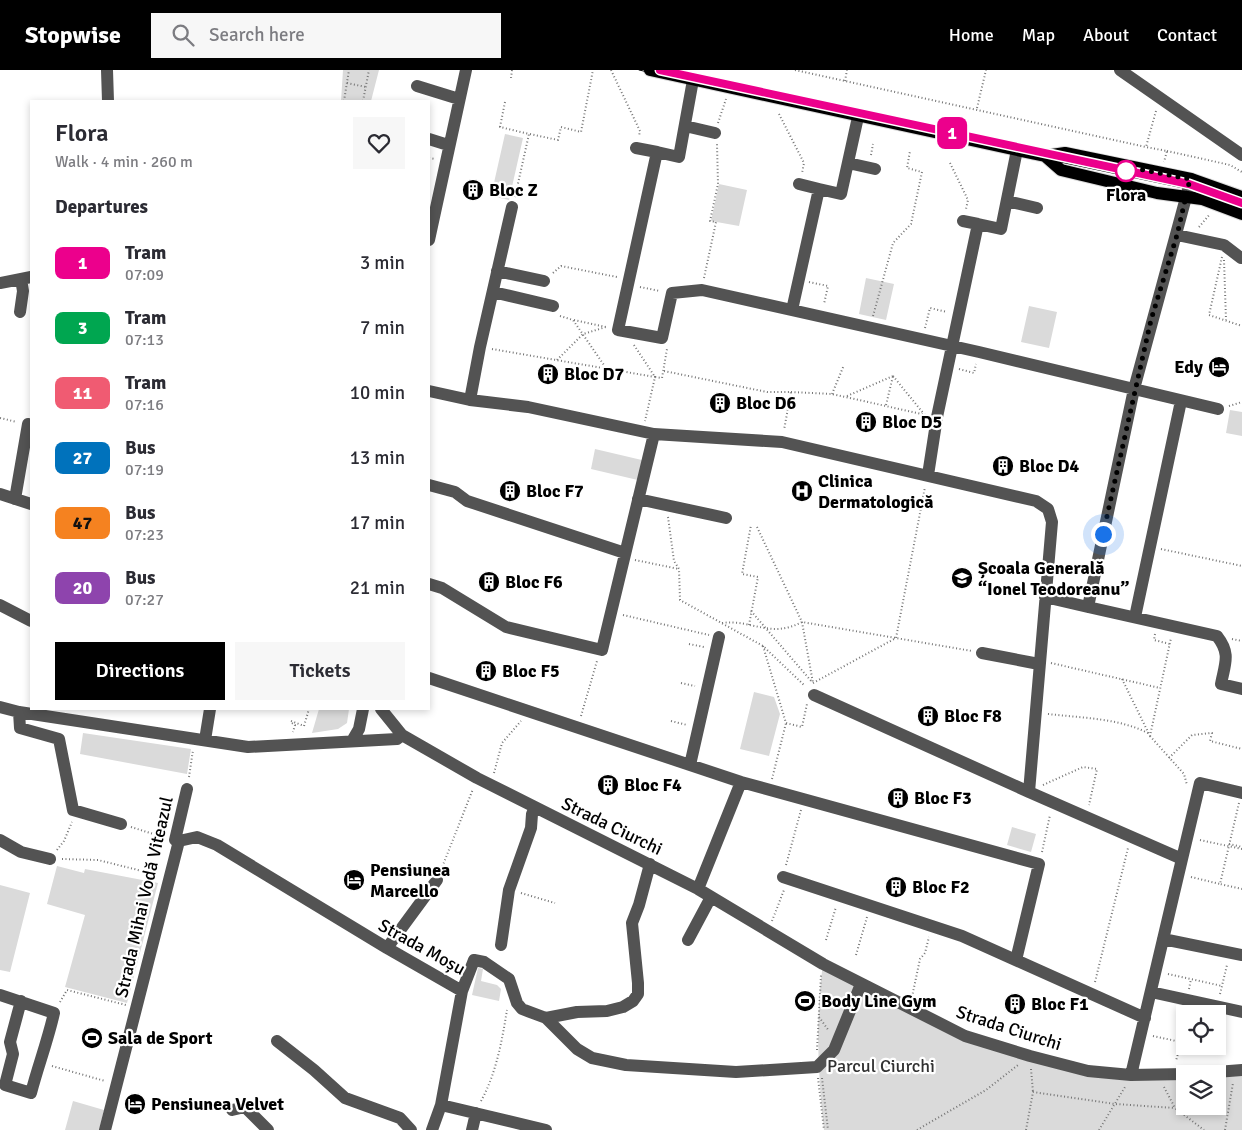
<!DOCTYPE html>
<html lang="en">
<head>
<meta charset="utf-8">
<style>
	:root { --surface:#fff; --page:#f7f7f7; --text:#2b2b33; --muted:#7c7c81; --accent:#000 }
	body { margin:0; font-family:Signika,sans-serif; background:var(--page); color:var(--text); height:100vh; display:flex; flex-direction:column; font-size:19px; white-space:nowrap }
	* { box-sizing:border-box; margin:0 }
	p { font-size:16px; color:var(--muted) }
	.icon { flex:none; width:28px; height:28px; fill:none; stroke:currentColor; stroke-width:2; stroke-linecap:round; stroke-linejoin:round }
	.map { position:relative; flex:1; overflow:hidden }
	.sheet { position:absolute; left:30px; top:30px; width:400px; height:610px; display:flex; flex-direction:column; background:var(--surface); border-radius:0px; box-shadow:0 2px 8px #0003 }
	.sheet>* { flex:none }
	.badge { padding:0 10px; border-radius:8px; font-size:18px; line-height:32px }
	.fabs { position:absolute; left:1176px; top:935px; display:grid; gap:10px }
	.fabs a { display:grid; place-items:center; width:50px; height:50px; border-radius:0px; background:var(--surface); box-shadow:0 2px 8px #0003; font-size:25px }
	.you { position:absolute; width:25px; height:25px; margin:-12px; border:4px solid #fff; border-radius:50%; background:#1a73e8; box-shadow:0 0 0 8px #1a73e833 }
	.map>.badge { position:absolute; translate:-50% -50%; box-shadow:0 0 0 2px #fff }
	h2 { padding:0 25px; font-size:19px; line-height:45px }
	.round { display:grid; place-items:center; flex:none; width:52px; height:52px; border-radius:0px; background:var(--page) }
	.headline { display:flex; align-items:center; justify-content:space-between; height:85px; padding:0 25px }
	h1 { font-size:24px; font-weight:600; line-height:38px }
	.action { display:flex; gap:10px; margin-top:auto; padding:10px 25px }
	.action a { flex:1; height:58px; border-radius:0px; background:var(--accent); color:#fff; font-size:20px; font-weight:600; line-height:58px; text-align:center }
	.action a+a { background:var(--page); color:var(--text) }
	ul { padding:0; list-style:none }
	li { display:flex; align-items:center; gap:15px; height:65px; padding:0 25px }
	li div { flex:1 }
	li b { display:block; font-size:19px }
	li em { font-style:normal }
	li .badge { min-width:55px; font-weight:700; text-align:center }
	header { display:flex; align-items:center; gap:30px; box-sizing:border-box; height:70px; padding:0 25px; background:var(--accent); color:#fff }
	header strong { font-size:24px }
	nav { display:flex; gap:28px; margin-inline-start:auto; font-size:18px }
	.search { width:350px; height:45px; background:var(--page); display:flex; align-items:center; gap:12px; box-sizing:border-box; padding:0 18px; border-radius:0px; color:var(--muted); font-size:19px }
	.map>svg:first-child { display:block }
</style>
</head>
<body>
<header>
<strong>Stopwise</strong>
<div class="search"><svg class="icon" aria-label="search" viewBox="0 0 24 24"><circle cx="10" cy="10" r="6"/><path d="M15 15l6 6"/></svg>Search here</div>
<nav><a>Home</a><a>Map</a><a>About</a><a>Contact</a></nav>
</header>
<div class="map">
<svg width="1242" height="1060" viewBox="0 0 1242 1060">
	<rect width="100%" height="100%" fill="#fff"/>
	<path fill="#dadada" d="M343 0H379L371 31H341Z
		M505 64 523 68 509 130 491 126Z
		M719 114 747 120 739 156 711 151Z
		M866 208 894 214 886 250 859 244Z
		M1029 236 1057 242 1049 278 1021 272Z
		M1230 340 1242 342V366L1226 363Z
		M595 379 646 391 642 411 591 399Z
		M754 622 774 627 780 644 769 686 740 679Z
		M319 639H349L347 653 338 659 312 663Z
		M83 663 191 679 187 704 80 684Z
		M1012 757 1036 764 1031 782 1007 775Z
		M57 796 84 803 85 799 158 813 127 933 65 917 85 845 47 834Z
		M0 815 30 823 10 902 0 900Z
		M823 894 965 966 1088 1001 1185 1004V1036H1218V1004L1242 1000V1060H824C818 1004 815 950 823 894Z
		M478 898 483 899 481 911 497 915 501 919 499 931 472 925Z
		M73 1031 104 1040 99 1060H65Z"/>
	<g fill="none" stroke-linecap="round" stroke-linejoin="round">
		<g stroke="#dbdbdb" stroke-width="14">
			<path id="major" d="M650 0 1017 80 1045 86 1065 83 1191 109 1242 127
				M1045 86 1061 100 1157 123 1202 129 1242 144"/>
		</g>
		<path stroke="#757575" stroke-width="2" stroke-dasharray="1 2.5" stroke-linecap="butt" d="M611 0 640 61 639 66
			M795 0 1146 77
			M511 8 512 0
			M845 11 847 0
			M347 13 366 17
			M344 31 349 0
			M363 31 369 0
			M505 32 500 57 529 64 515 127
			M977 38 986 0
			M1156 41 1146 77 1167 81 1164 92
			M779 44 804 93 802 103
			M718 53 726 29
			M530 64 558 70 561 57 581 62 593 0
			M1167 81 1230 95 1242 102
			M871 85 873 74
			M429 88 435 89
			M950 93 968 130 966 139
			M1199 157 1210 144
			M1222 187 1209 245 1242 256
			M1224 190 1226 250
			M553 203 561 196 617 207
			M704 208 716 152 710 151 718 114 717 74
			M809 212 828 216 824 234
			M640 217 660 221
			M560 246 573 250 606 298
			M873 246 893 173 911 154 922 102 907 98 910 81
			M574 250 606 257
			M925 258 930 238 947 242
			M634 275 655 307 662 308 667 279
			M492 279 655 307 645 351
			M557 290 583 264 606 257
			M959 299 974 303 976 294
			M664 301 767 322H791L784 360
			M893 306 924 344
			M791 322 832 324 926 345
			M832 324 844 295
			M847 326 893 306
			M886 335 893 306
			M1229 336 1242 332
			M0 348 17 352
			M668 447 674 491 679 499 680 530 763 576 805 616
			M757 457 802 552 813 613
			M1161 479 1242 496
			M635 490 679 499
			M751 541 812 612
			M623 545 709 565
			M722 553C752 549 770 569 802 552L972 581
			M749 555 758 507 742 504 751 455
			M1155 564 1154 570 1170 574
			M1232 569 1242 571
			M689 574 704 577
			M763 576 786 653 802 657 807 634
			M1051 593 1160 618
			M1122 609 1150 666 1171 568
			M681 613 695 616
			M813 613 896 568 925 417
			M1048 644C1082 648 1118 648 1148 663
			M581 646 597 591
			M291 651 304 656 309 639
			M671 651 687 655
			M292 653 295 655 293 662
			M1150 666 1184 704 1187 715
			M1169 688 1192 665 1212 663 1210 671 1242 679
			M494 703 502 673 521 651
			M189 707 193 680
			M772 709 786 653
			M1043 715 1083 697 1097 699 1089 735
			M1239 733 1220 814 1242 819
			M131 757 163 767
			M1200 770 1242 779
			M1229 774 1242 777
			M57 780 64 771 72 752
			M1042 782 1050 745
			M62 789 98 790 158 805
			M786 795 801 740
			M441 800 473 719
			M1191 807 1220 814
			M521 823 555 833
			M772 851 784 820
			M826 870 836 837
			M856 885 867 847
			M1168 904 1222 916
			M1095 912 1128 778
			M1189 919 1191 909
			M1220 924 1227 895
			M912 927 920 889 925 883 929 867
			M60 932 67 920 126 935
			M819 947 829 961
			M1153 966 1181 972 1176 991
			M817 980 821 905
			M52 996 105 1011
			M1031 999 1033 1022
			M818 1008 824 1060
			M822 1008 828 1060
			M1164 1017 1175 1038 1204 1060
			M481 1031C496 1004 502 971 507 940
			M917 1060 986 1020 1018 995
			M1026 1060 1033 1022 1115 1034 1175 1038
			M1099 1060 1125 1017
			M1225 1060 1233 1013"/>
		<path stroke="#535353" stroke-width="12" d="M107 0 108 31
			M1120 0 1242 85
			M417 16 459 29
			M685 56 715 63
			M429 69 448 75
			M636 78 657 82 618 260 662 268 672 223 702 220 979 282 1218 339
			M657 82 679 87 693 10
			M848 93 875 99
			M819 119 841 124 858 47
			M1007 131 1037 138
			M978 154 1001 159 1017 80
			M1177 165 1224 175 1241 188
			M429 170 466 0
			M497 201 544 211
			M0 213 31 207
			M493 222 553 236
			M792 240 819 119 799 114
			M20 242 23 221 21 209
			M429 321 470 330 528 337 654 364 782 372 1036 431 1048 439 1052 452 1029 722 1182 789 1131 1005
			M470 330 480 277 512 137
			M928 405 937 347 978 154 963 151
			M429 415 455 422 467 431 625 483
			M0 424 31 434
			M15 429 28 354
			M638 429 726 448
			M429 514 442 518 506 557 602 580 654 364
			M1045 527 1088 537 1134 319 1191 109
			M0 535 31 551
			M1088 537 1217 566C1231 584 1225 593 1221 614L1242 619
			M1135 547 1181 331
			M982 583 1039 594
			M429 608 741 712 1039 794 1016 890
			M814 625 1029 722
			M0 637 19 642 248 677 397 669 402 665
			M381 639 402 665 477 708 698 819 823 894 965 966 1030 986 1088 1001 1131 1005 1185 1004
			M19 642 20 658 59 669 73 740 121 754
			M205 670 210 639
			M352 671 359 659 363 639
			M690 695 719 567
			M0 770 21 782 50 789
			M179 771 197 767 217 775 387 878 462 921
			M1182 789 1200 713 1242 723
			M783 807 962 866 1145 948
			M698 819 741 712
			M1163 869 1242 885
			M688 870 711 827
			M501 875 509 820 531 758 532 744 535 737
			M387 878 437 810
			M1151 922 1242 942
			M0 925 54 943C48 970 38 996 31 1023L5 1015 13 984 10 972 21 931
			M546 948 577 942 607 941 623 937 633 931 638 924V913L632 853 639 835 650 794
			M277 971 314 1000 345 1028 400 1048 411 1060
			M1191 1004 1242 1000
			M441 1035 546 1060
			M232 1040 245 1037 268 1060
			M105 1060 179 771 175 770 187 719
			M432 1060 441 1035 462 921 474 890 484 892 509 909 517 933 522 939 546 948 577 979 592 988 626 995 736 1002 817 997 834 980 861 914
			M472 1060 476 1043"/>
		<use href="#major" stroke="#000" stroke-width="12"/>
		<path stroke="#000" stroke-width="1" d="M639 0 857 49 1188 119 1222 129 1242 138"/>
	</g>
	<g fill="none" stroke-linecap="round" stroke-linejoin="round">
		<g stroke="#fff" stroke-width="11">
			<path id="line" d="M660 0 1189 114 1242 133"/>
		</g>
		<use href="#line" stroke="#ec008c" stroke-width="8"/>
		<path stroke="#000" stroke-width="5" stroke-dasharray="0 9" d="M1103 464 1151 250 1177 165 1190 109 1123 96 1126 101"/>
	</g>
	<defs>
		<g id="building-disc" transform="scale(1.125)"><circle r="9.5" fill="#000" stroke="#fff"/><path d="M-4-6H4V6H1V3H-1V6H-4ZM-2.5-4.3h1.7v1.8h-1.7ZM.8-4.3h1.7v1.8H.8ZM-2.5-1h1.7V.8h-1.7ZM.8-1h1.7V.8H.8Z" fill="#fff"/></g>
		<g id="hotel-disc" transform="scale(1.125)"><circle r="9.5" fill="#000" stroke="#fff"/><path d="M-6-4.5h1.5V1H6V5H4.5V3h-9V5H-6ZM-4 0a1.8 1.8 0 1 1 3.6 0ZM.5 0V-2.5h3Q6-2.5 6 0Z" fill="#fff"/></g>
		<g id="hospital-disc" transform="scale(1.125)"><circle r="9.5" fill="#000" stroke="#fff"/><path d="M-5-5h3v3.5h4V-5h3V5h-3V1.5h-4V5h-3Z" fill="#fff"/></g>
		<g id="school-disc" transform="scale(1.125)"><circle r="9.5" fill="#000" stroke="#fff"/><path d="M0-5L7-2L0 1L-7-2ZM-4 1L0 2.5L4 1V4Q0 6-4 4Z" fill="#fff"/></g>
		<g id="stadium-disc" transform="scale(1.125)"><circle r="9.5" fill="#000" stroke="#fff"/><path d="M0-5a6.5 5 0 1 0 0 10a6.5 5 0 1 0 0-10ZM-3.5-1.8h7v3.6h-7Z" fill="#fff"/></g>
	</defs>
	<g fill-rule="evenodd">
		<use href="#building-disc" x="473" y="120"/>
		<use href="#hotel-disc" x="1219" y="297"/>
		<use href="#building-disc" x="548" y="304"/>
		<use href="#building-disc" x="720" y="333"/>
		<use href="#building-disc" x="866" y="352"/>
		<use href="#building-disc" x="1003" y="396"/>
		<use href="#building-disc" x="510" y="421"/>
		<use href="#hospital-disc" x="802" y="421"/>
		<use href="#school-disc" x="962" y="508"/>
		<use href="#building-disc" x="489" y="512"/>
		<use href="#building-disc" x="486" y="601"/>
		<use href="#building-disc" x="928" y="646"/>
		<use href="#building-disc" x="608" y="715"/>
		<use href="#building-disc" x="898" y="728"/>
		<use href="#hotel-disc" x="354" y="810"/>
		<use href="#building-disc" x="896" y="817"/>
		<use href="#stadium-disc" x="805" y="931"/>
		<use href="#building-disc" x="1015" y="934"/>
		<use href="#stadium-disc" x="92" y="968"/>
		<use href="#hotel-disc" x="135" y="1034"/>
	</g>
	<circle fill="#fff" stroke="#ec008c" stroke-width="2.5" cx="1126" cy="101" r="10"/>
	<g text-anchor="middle" stroke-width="4.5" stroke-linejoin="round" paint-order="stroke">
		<g font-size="18" font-weight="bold" fill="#000" stroke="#fff" text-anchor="start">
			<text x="489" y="126">Bloc Z</text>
			<text x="1203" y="303" text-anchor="end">Edy</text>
			<text x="564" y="310">Bloc D7</text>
			<text x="736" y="339">Bloc D6</text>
			<text x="882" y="358">Bloc D5</text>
			<text x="1019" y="402">Bloc D4</text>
			<text x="818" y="417">Clinica<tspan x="818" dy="21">Dermatologică</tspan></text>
			<text x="526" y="427">Bloc F7</text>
			<text x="978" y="504">Școala Generală<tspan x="978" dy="21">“Ionel Teodoreanu”</tspan></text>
			<text x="505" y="518">Bloc F6</text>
			<text x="502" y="607">Bloc F5</text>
			<text x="944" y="652">Bloc F8</text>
			<text x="624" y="721">Bloc F4</text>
			<text x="914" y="734">Bloc F3</text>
			<text x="370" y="806">Pensiunea<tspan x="370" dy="21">Marcello</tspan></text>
			<text x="912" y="823">Bloc F2</text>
			<text x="821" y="937">Body Line Gym</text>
			<text x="1031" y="940">Bloc F1</text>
			<text x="108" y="974">Sala de Sport</text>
			<text x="151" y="1040">Pensiunea Velvet</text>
		</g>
		<g font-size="18" font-weight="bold" fill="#000" stroke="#fff">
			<text x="1126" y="131">Flora</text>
		</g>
		<g font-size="18" fill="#000" stroke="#fff">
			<text transform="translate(612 756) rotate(26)" y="6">Strada Ciurchi</text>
			<text transform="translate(144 827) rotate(-77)" y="6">Strada Mihai Vodă Viteazul</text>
			<text transform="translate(422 877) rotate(29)" y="6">Strada Moșu</text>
			<text transform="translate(1009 958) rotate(18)" y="6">Strada Ciurchi</text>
		</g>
		<g font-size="18" fill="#313131" stroke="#fff">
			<text x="881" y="1002">Parcul Ciurchi</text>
		</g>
	</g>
</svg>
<div class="fabs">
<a><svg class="icon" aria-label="locate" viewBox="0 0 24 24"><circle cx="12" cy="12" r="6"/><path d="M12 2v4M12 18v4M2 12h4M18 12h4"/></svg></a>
<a><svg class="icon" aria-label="layers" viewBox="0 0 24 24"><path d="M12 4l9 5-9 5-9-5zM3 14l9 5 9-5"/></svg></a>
</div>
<div class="you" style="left:1103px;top:464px"></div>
<b class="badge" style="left:952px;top:63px;background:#ec008c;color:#fff">1</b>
<section class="sheet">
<div class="headline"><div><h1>Flora</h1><p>Walk · 4 min · 260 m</p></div><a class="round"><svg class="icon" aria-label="heart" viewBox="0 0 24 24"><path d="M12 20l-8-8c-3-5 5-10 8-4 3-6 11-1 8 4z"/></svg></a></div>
<h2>Departures</h2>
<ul>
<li><span class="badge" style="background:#ec008c;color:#fff">1</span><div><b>Tram</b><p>07:09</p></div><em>3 min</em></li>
<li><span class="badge" style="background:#00a650;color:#fff">3</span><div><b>Tram</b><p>07:13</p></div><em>7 min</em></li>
<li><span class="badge" style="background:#f05b72;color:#fff">11</span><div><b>Tram</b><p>07:16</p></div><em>10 min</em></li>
<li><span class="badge" style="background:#0072bc;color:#fff">27</span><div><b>Bus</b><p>07:19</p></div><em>13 min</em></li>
<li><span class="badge" style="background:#f58220;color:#111">47</span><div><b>Bus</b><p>07:23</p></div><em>17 min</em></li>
<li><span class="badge" style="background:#8e44ad;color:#fff">20</span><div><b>Bus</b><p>07:27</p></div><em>21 min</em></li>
</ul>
<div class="action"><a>Directions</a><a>Tickets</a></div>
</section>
</div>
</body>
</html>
